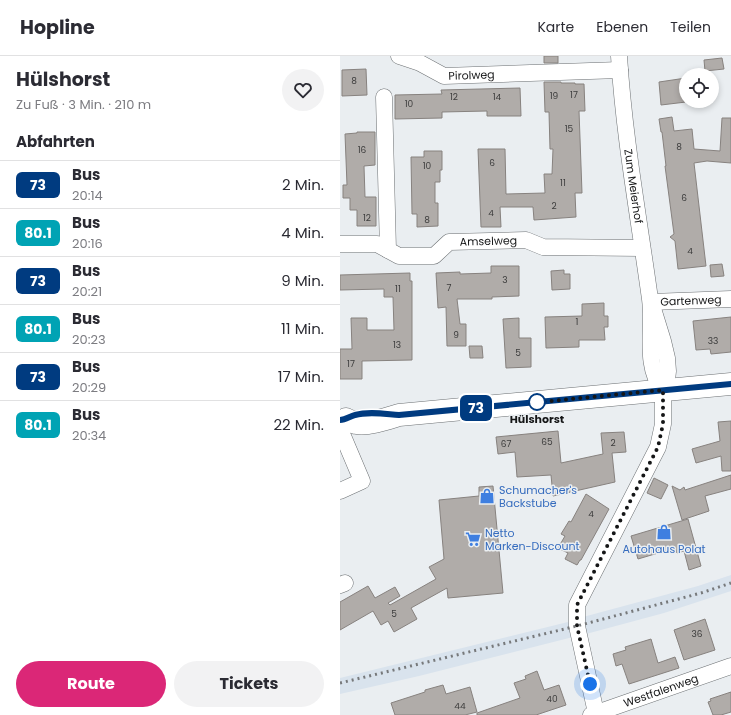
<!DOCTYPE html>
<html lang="de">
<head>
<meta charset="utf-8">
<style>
	:root { --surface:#fff; --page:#f2f2f3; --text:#2b2b33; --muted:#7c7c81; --line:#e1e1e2; --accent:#db2777 }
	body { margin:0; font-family:Poppins,sans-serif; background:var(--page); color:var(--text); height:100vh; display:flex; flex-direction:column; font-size:15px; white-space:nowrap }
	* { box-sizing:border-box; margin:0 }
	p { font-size:13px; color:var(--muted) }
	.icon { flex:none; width:22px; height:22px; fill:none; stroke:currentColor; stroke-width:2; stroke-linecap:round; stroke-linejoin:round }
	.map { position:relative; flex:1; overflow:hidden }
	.drawer { display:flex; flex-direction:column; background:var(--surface); width:340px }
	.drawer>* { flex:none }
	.badge { padding:0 8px; border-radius:6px; font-size:14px; line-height:26px }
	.tools { position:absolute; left:339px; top:12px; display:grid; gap:8px }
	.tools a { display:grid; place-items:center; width:40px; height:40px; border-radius:50%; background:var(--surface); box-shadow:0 2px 6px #0003; font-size:20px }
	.you { position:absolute; width:20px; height:20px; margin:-10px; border:3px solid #fff; border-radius:50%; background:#1a73e8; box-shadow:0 0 0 6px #1a73e833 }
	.map>.badge { position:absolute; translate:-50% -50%; box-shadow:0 0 0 2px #fff }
	h2 { padding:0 16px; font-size:15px; line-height:36px }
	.round { display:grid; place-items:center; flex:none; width:42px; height:42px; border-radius:21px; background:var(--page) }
	.overview { display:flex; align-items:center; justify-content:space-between; height:68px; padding:0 16px }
	h1 { font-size:19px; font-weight:700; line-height:30px }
	.cta { display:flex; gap:8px; margin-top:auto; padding:8px 16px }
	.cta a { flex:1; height:46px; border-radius:24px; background:var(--accent); color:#fff; font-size:16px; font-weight:700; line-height:46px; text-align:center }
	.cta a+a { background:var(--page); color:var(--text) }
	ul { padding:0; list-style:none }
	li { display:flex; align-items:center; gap:12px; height:48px; padding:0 16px; border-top:1px solid var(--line) }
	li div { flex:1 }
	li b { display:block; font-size:15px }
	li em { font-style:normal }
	li .badge { min-width:44px; font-weight:700; text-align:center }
	header { display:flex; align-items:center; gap:24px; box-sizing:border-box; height:56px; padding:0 20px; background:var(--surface); border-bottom:1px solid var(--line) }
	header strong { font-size:19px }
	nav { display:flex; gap:22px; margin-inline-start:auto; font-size:14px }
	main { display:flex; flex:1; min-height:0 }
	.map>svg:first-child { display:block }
</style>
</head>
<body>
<header>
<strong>Hopline</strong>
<nav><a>Karte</a><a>Ebenen</a><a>Teilen</a></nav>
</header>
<main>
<section class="drawer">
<div class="overview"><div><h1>Hülshorst</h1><p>Zu Fuß · 3 Min. · 210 m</p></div><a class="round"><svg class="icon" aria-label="heart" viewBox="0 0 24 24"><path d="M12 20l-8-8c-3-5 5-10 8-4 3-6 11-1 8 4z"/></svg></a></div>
<h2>Abfahrten</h2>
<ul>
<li><span class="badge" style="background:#003b80;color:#fff">73</span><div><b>Bus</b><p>20:14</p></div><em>2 Min.</em></li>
<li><span class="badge" style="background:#00a3b4;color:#fff">80.1</span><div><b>Bus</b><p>20:16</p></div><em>4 Min.</em></li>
<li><span class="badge" style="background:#003b80;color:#fff">73</span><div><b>Bus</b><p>20:21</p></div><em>9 Min.</em></li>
<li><span class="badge" style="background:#00a3b4;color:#fff">80.1</span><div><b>Bus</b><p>20:23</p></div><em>11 Min.</em></li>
<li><span class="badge" style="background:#003b80;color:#fff">73</span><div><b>Bus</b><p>20:29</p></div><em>17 Min.</em></li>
<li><span class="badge" style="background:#00a3b4;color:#fff">80.1</span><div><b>Bus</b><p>20:34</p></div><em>22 Min.</em></li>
</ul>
<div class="cta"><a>Route</a><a>Tickets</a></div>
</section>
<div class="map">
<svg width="391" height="659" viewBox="0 0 391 659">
	<rect width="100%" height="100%" fill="#eaeef1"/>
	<path fill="#d9e3ed" d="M391 519V535L324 557 246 578 243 561 358 530Z
		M228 566 233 581 79 620 0 638V622Z"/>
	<path fill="#b0aca9" stroke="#87827f" d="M204 0H218V7H204Z
		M382 2 384 13 365 15 364 4Z
		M26 13 27 39 2 40V14Z
		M346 22V46L321 49 319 26Z
		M204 26H221V27H235V28H244L245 55H239L242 137H235L236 161 194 164 193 151H160L161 171H141L138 93H165L166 138 205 137 204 118H212L213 93H210L209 56H205Z
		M180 32 181 60H147V55L102 56V62L55 63V39L102 38 101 34Z
		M332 61 334 75 352 73 354 93 380 95 382 62H391V107L367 105 354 107 366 210 338 213 335 185 330 181 334 178 325 110H326L322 76H321L319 63Z
		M17 76H35V109L24 110 25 141H36V170H17V154H10V142H3V129H7L5 78 17 77Z
		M84 95H102V114H100V126H95V147H98V170L77 171V158H72L71 101H84Z
		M382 208 384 220 371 221 370 209Z
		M151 210H179V240L152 241V243H117L120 268H126V290H107L106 251 98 252 96 217 120 216V218L151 217Z
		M224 214V218H230V233L212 234 211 215Z
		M70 217V225H72V304L22 305V323H0V293H12L11 262H27V274H54L53 241H44V233L0 234V219Z
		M264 247V260H268V271H264L265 284H239V291L206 292 205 261 242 260V248Z
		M391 261V296L371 298 370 293 356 294 353 265Z
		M179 262V282H191V311L166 312 163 263Z
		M129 290H142L143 302H130Z
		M391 365V415H382L381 400 356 407 352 393 380 385 378 366Z
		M218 375 221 407 263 398 261 377 284 376 286 396 272 397 275 426 213 440 211 419 177 421 175 396 158 398 156 381Z
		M391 419V433L365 440 369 455 342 464 332 430 340 434 344 431 345 434Z
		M314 422 328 429 321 443 307 437Z
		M153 430 163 537 108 542 107 532 71 552 77 563 54 576 48 565 41 569 33 555 0 574V546L28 530 35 542 55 531 60 540 48 547 50 549 96 523 89 511 104 503 99 444 139 440V431Z
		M246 438 269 453 241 504H240L237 509 225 503 228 497 218 492 225 480 221 478 229 465 231 466Z
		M348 463 361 510 349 514 344 495 337 497 335 492 298 503 291 480Z
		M365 563 375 594 344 604 334 574Z
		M311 583 318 607 335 601 339 612 289 628 282 608 276 610 273 598 286 594 285 591Z
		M197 615 204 634 219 629 226 649 196 659H137V657L180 642 174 627 186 623 185 620Z
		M103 629 106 638 130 631 137 656 125 659H55L51 647 85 636V634Z
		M391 636V656L381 659H373L368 646 371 645 370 643Z"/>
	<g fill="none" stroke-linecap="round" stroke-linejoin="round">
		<g stroke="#6c7073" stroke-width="17">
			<g id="street">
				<path id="s1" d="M59 0 80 7 104 20 280 14"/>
				<path id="s2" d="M279 0C284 81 299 163 310 243 314 274 303 308 323 335"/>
				<path d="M44 41 48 194"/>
				<path id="s3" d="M0 188H37L59 200H94L109 186 186 184 203 191 302 192"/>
				<path id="s4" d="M311 246 391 243"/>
				<path d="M0 373 22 425 0 435"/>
				<path d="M0 529 5 527"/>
				<path d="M256 657 237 570V549L318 391 323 368V335L327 324 328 315 327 302 323 285 311 246"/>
				<path id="s5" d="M251 659 391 610"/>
			</g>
		</g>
		<g stroke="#6c7073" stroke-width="23">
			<path id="secondary" d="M6 363C9 365 13 366 16 367 29 369 46 363 59 359L391 328"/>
		</g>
		<use href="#street" stroke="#fff" stroke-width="16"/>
		<use href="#secondary" stroke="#fff" stroke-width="22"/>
		<path stroke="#77797b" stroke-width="3" stroke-dasharray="2 4" stroke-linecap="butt" d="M0 627 237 570 361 537 391 527"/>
	</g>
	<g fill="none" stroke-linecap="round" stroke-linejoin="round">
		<g stroke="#fff" stroke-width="9">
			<path id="line" d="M0 364C6 364 10 360 15 359 29 355 45 358 59 359L391 328"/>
		</g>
		<use href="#line" stroke="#003b80" stroke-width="6"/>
		<path stroke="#151617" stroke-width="4" stroke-dasharray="0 7.2" d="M197 346 190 347 323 334V368L318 391 237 549V570L250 628"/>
	</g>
	<defs>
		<g id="shop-bare" transform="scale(1.2)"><path d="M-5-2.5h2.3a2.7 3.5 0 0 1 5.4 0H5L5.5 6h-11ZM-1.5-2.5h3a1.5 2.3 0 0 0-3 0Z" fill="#3f7fe0" stroke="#eaeef1" stroke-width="2.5" paint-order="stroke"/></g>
		<g id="supermarket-bare" transform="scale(1.2)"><path d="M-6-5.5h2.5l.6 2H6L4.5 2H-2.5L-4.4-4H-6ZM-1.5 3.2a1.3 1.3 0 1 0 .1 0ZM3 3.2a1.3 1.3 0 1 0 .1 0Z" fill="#3f7fe0" stroke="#eaeef1" stroke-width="2.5" paint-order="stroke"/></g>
	</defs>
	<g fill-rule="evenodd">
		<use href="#shop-bare" x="147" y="440"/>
		<use href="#shop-bare" x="324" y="476"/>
		<use href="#supermarket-bare" x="133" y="483"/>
	</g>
	<circle fill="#fff" stroke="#003b80" stroke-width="2" cx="197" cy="346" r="8"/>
	<g text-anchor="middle" stroke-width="3" stroke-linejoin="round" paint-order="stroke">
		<g font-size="9" fill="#3c3c3c">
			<text x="14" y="28">8</text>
			<text x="234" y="42">17</text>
			<text x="214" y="43">19</text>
			<text x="114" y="44">12</text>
			<text x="157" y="44">14</text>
			<text x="69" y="51">10</text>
			<text x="229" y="76">15</text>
			<text x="339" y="94">8</text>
			<text x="22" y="97">16</text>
			<text x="152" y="110">6</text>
			<text x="87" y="113">10</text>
			<text x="223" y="130">11</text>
			<text x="344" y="145">6</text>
			<text x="214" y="153">2</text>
			<text x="151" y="160">4</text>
			<text x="27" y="165">12</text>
			<text x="87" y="167">8</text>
			<text x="350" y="198">4</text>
			<text x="165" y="227">3</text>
			<text x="109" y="235">7</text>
			<text x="58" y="236">11</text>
			<text x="237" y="269">1</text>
			<text x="116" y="282">9</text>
			<text x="373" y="288">33</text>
			<text x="57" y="292">13</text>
			<text x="178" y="300">5</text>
			<text x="11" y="311">17</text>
			<text x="207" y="389">65</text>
			<text x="273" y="390">2</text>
			<text x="166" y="391">67</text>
			<text x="251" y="461">4</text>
			<text x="54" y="561">5</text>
			<text x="357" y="581">36</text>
			<text x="212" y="646">40</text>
			<text x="120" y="653">44</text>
		</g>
		<g font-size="11" fill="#151617" stroke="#eaeef1">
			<text dy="4" stroke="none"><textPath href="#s1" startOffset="77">Pirolweg</textPath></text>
			<text dy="4" stroke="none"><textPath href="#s2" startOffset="131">Zum Meierhof</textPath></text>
			<text dy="4" stroke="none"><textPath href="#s3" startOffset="157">Amselweg</textPath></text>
			<text dy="4" stroke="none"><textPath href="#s4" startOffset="40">Gartenweg</textPath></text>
			<text dy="4" stroke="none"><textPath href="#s5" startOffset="74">Westfalenweg</textPath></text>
		</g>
		<g font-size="11" font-weight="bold" fill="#151617" stroke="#eaeef1">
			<text x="197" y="367">Hülshorst</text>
		</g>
		<g font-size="11" fill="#366cbe" stroke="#eaeef1" text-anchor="start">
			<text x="159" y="438">Schumacher's<tspan x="159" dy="13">Backstube</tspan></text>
			<text x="145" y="481">Netto<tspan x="145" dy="13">Marken-Discount</tspan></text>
			<text x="324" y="497" text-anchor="middle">Autohaus Polat</text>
		</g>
	</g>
</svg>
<div class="tools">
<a><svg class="icon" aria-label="locate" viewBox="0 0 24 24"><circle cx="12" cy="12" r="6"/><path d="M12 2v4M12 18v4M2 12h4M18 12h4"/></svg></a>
</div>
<div class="you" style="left:250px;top:628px"></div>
<b class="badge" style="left:136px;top:352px;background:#003b80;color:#fff">73</b>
</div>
</main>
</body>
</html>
